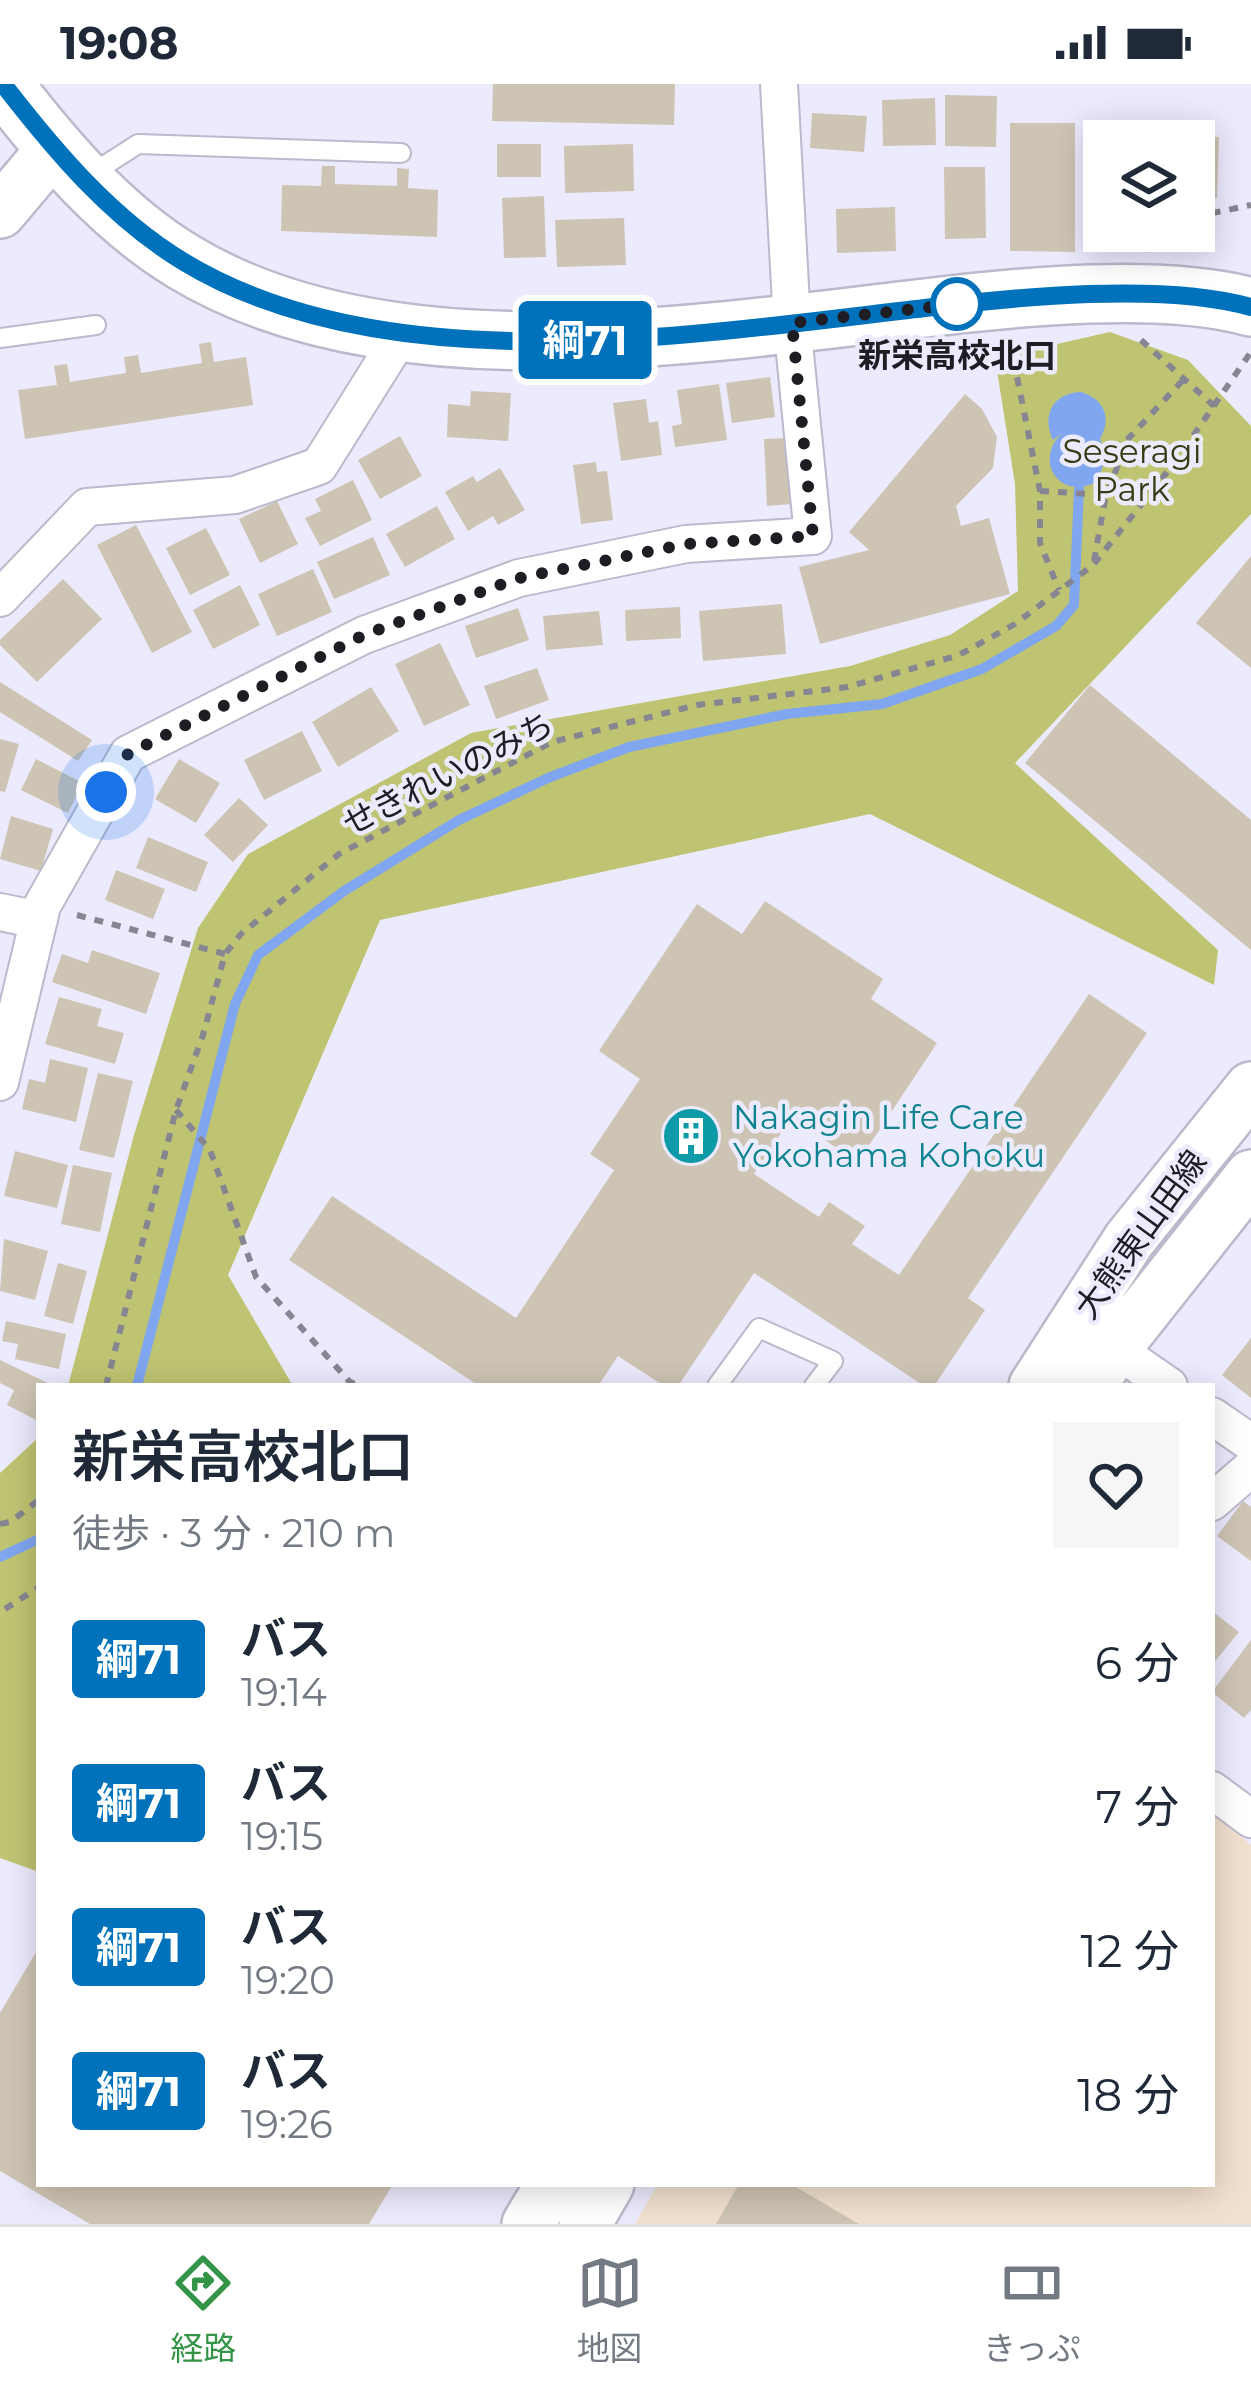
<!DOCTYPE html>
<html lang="ja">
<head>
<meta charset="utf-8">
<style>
	:root { --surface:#fff; --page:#f6f6f7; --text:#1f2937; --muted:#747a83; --line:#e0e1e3; --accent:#339448 }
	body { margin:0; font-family:Montserrat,"Noto Sans JP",sans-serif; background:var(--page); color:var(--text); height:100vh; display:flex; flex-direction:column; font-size:45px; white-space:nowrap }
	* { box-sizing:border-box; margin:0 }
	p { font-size:39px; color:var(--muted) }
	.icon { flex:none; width:66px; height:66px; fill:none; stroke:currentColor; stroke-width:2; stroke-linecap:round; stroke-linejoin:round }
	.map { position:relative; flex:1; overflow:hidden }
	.sheet { position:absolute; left:36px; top:1299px; width:1179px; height:804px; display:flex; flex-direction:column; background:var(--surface); border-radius:0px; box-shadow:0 6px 30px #0003 }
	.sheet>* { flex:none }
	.badge { padding:0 24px; border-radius:9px; font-size:42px; line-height:78px }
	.buttons { position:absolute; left:1083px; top:36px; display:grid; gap:24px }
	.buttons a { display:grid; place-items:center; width:132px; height:132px; border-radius:0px; background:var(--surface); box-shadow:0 6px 30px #0003; font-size:60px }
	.you { position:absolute; width:60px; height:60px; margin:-30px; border:9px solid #fff; border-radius:50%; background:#1a73e8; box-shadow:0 0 0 18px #1a73e833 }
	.map>.badge { position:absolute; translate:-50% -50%; box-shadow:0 0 0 6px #fff }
	.round { display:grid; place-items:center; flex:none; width:126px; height:126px; border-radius:0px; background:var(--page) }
	.summary { display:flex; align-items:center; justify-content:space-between; height:204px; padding:0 36px }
	h1 { font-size:57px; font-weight:600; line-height:90px }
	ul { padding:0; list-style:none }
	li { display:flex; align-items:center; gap:36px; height:144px; padding:0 36px }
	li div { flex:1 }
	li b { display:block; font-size:45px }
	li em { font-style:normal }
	li .badge { min-width:132px; font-weight:700; text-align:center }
	.status { display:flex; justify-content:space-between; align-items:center; height:84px; padding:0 60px; background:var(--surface); direction:ltr }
	.status svg { height:33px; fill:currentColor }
	.dock { display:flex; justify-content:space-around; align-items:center; height:168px; border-top:3px solid var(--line); background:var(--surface); font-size:33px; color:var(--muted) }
	.dock a { display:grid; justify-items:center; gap:6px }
	.dock .current { color:var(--accent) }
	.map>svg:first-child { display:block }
</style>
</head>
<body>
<div class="status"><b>19:08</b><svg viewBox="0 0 49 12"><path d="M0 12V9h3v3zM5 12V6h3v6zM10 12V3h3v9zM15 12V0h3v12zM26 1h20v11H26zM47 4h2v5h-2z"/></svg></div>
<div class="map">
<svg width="1251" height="2140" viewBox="0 0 1251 2140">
	<rect width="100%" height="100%" fill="#eceafd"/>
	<path fill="#f1e0ce" d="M1212 1728 1251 1761V2140H635L658 2100H1212Z"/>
	<path fill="#bfc472" d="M1110 248 1188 276 1251 342V430L1015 679 1218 866 1214 901 870 730 380 836 228 1191 293 1302H68L134 1051 198 844 248 770 471 649 850 582 950 551 1018 507 1015 400 995 274Z
		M39 1353V1788L0 1774V1389Z"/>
	<path fill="#80a6f0" d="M1081 308C1105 315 1112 335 1100 355L1107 373 1096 398C1060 417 1033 377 1062 349L1053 356C1041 330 1054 309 1081 308Z"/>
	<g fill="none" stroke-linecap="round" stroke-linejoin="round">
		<path stroke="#80a6f0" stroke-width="10" d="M137 1302 235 920 258 871 344 807 459 736 548 694 629 663 787 630 882 620 982 585 1056 542 1074 521 1079 405
			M0 1473 39 1455"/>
	</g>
	<path fill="#cec4b4" d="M493 0H675L674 41 492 37Z
		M945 11 997 12 996 63 945 62Z
		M935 14 936 61 883 62 882 16Z
		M812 29 867 32 864 68 810 64Z
		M1010 39H1075V168L1010 167Z
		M1123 50 1219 53 1217 114 1194 113V57H1122Z
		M497 60H541V93H497Z
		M633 60 634 107 565 109 564 62Z
		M322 82H335V100L397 102V84L409 85 408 104 438 106 437 153 281 147 282 101 321 102Z
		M944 83H985L986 154 945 155Z
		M544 112 546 173 504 174 502 114Z
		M895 123 896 167 837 169 836 125Z
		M624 134 626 181 557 183 555 136Z
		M211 258 214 278 246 273 253 321 25 355 18 306 57 301 54 282 67 280 70 298 126 289 124 273 138 271 141 289 202 279 199 260Z
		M770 293 775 333 732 339 726 299Z
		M719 300 727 356 675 363 672 342 682 340 677 306Z
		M471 307 511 309 508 357 447 353 448 320 470 322Z
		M965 310 982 325 997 353 993 384 956 422 961 442 989 434 1010 510 820 560 799 483 869 466 849 448Z
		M646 315 649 339 658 337 662 371 621 377 613 319Z
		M400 352 422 392 380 415 358 376Z
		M788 354 792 420 767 422 764 355Z
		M596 378 597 388 607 387 613 436 581 440 573 381Z
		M500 384 525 426 498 441 493 432 468 447 445 408 473 392 477 398Z
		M353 396 372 436 320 462 305 434 321 427 315 415Z
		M277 417 298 460 260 479 239 435Z
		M437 422 455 455 405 483 386 450Z
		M136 441 192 548 152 569 97 461Z
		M206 444 230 491 190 511 166 464Z
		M373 453 390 491 334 515 317 478Z
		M1251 472V584L1196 539Z
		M313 485 332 528 277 552 258 510Z
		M63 495 102 535 37 598 0 561V556Z
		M240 501 260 541 213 565 193 526Z
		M782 520 786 570 703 577 699 527Z
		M680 523 681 554 626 557 625 526Z
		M518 524 529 556 476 574 465 542Z
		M599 527 603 561 546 566 543 532Z
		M440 559 470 621 424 642 395 580Z
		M537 584 549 616 496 635 484 602Z
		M0 598 92 656 78 677 0 628Z
		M1090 601 1251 736V866L1025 679Z
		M371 603 399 647 338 683 312 638Z
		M302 647 322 687 264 716 244 676Z
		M0 655 19 660 5 708 0 707Z
		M36 675 83 699 68 729 21 706Z
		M179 675 220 699 196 739 155 715Z
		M239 714 268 741 233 778 204 751Z
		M11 732 53 745 41 787 0 775Z
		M148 753 208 778 196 808 136 784Z
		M116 786 165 805 153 835 105 816Z
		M765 817 883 895 871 915 937 959 858 1078 791 1034 754 1090 819 1133 829 1118 865 1142 852 1160 899 1191 1089 910 1147 949 968 1214 985 1226 934 1302H924L754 1189 678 1302H664L618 1272 598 1302H479L289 1176 332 1112 516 1234 614 1086 590 1070 640 995 599 967 697 820 742 850Z
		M92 866 160 889 146 930 52 898 62 870 88 879Z
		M59 913 102 925 97 942 124 949 115 980 45 960Z
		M50 975 88 984 76 1038 22 1025 29 995 45 999Z
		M98 989 133 997 114 1074 79 1066Z
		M15 1067 68 1081 57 1124 4 1112Z
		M73 1081 112 1089 100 1148 61 1140Z
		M4 1155 48 1167 35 1216 0 1207Z
		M58 1179 87 1187 73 1240 44 1232Z
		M6 1237 66 1250 59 1285 15 1275 18 1260 2 1257Z
		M1251 1254V1314L1222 1291Z
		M0 1276 54 1302H39L36 1336 7 1321 14 1306 0 1299Z
		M1243 1417 1251 1423V1477L1217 1452Z
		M1212 1527 1239 1548 1212 1581Z
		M1251 1556V1626L1244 1634 1212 1608Z
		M39 1863V2100H393L369 2140H90L0 2087V1929Z
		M739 2100H791L859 2140H716Z"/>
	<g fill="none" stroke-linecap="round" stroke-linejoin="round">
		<g stroke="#bbb9cb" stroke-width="22">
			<path id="lane" d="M88 92 138 60 401 69
				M0 254 96 241
				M717 1302 759 1244 833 1277 814 1302"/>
		</g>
		<g stroke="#bbb9cb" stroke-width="40">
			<path id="street" d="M0 514 87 423 235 411 319 382 403 248
				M0 828 39 836
				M0 998 42 822 128 670 364 551 519 494 686 460 813 452 792 239 779 0
				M1098 1253 1169 1302
				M1212 1332 1251 1359
				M1212 1418 1251 1384
				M1212 1706 1251 1735"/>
		</g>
		<g stroke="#bbb9cb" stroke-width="56">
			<path id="secondary" d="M0 128 53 65
				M1035 1302 1129 1156 1251 1004
				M1090 1302 1115 1264 1251 1092
				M528 2140 552 2100
				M585 2140 608 2100"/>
		</g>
		<g stroke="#bbb9cb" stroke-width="62">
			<path id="primary" d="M3 0C54 66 111 134 184 178 388 301 699 250 925 224 1016 213 1163 198 1251 223"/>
		</g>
		<path stroke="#868592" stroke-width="6" stroke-dasharray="9 9" stroke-linecap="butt" d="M1194 133 1251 121
			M1147 167 1158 147
			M1141 256 1214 322
			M1010 258 1040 407V459L1059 506
			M1040 407 1107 411
			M1094 477 1105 416 1127 356 1184 295
			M77 831 225 870
			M176 1026 210 1066 256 1193 349 1297 358 1302
			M106 1302 176 1026 203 951 225 870 241 850 339 770 552 658 697 621 848 603 959 571 1015 540 1093 481 1175 378 1251 268
			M0 1440 10 1438 39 1416
			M5 1525 39 1503"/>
		<use href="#lane" stroke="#fff" stroke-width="18"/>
		<use href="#street" stroke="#fff" stroke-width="36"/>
		<use href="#secondary" stroke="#fff" stroke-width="51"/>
		<use href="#primary" stroke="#fff" stroke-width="57"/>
	</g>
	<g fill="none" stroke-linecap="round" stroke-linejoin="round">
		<g stroke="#fff" stroke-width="27">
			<path id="line" d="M3 0C54 66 111 134 184 178 389 302 698 250 925 224 1016 213 1163 198 1251 223"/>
		</g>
		<use href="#line" stroke="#0072bc" stroke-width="18"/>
		<path stroke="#1e1d24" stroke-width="12" stroke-dasharray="0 21.6" d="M106 708 128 670 364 551 519 494 686 460 813 452 792 239 957 220"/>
	</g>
	<defs>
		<g id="building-disc" transform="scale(3)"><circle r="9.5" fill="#0f9aa8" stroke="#eceafd"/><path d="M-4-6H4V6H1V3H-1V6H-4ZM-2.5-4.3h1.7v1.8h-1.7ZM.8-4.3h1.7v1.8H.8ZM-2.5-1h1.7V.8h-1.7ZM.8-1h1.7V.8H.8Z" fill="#fff"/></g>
	</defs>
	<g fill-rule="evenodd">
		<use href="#building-disc" x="691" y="1052"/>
	</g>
	<circle fill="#fff" stroke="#0072bc" stroke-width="6" cx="957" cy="220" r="24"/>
	<g text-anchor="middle" stroke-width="9" stroke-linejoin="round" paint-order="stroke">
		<g font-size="33" font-weight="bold" fill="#1e1d24" stroke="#eceafd">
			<text x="957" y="283">新栄高校北口</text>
		</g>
		<g font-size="33" fill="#393b14" stroke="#eceafd">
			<text x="1132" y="379">Seseragi<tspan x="1132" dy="38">Park</tspan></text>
		</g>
		<g font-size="33" fill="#1e1d24" stroke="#eceafd">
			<text transform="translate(448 689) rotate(-27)" y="12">せきれいのみち</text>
			<text transform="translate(1140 1150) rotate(-54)" y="12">大熊東山田線</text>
		</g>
		<g font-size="33" fill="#0d838f" stroke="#eceafd" text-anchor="start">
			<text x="733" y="1045">Nakagin Life Care<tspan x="733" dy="38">Yokohama Kohoku</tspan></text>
		</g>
	</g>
</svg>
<div class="buttons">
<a><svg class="icon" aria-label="layers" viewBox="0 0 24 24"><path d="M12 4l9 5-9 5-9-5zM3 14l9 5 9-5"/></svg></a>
</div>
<div class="you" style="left:106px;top:708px"></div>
<b class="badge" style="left:585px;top:256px;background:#0072bc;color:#fff">綱71</b>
<section class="sheet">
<div class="summary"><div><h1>新栄高校北口</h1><p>徒歩 · 3 分 · 210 m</p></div><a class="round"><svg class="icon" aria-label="heart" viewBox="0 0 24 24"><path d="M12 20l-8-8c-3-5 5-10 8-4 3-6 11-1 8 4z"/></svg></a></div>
<ul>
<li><span class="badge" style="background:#0072bc;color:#fff">綱71</span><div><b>バス</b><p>19:14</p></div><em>6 分</em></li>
<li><span class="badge" style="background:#0072bc;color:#fff">綱71</span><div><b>バス</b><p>19:15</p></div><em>7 分</em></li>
<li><span class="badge" style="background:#0072bc;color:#fff">綱71</span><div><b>バス</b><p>19:20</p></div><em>12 分</em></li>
<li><span class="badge" style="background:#0072bc;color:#fff">綱71</span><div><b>バス</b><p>19:26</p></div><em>18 分</em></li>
</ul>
</section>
</div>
<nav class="dock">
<a class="current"><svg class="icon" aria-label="directions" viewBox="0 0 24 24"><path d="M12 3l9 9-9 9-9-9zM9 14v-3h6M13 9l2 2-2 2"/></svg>経路</a>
<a><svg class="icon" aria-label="map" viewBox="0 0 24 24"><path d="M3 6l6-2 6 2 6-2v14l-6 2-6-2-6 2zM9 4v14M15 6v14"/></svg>地図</a>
<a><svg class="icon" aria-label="tickets" viewBox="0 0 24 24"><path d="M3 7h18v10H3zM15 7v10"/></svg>きっぷ</a>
</nav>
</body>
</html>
